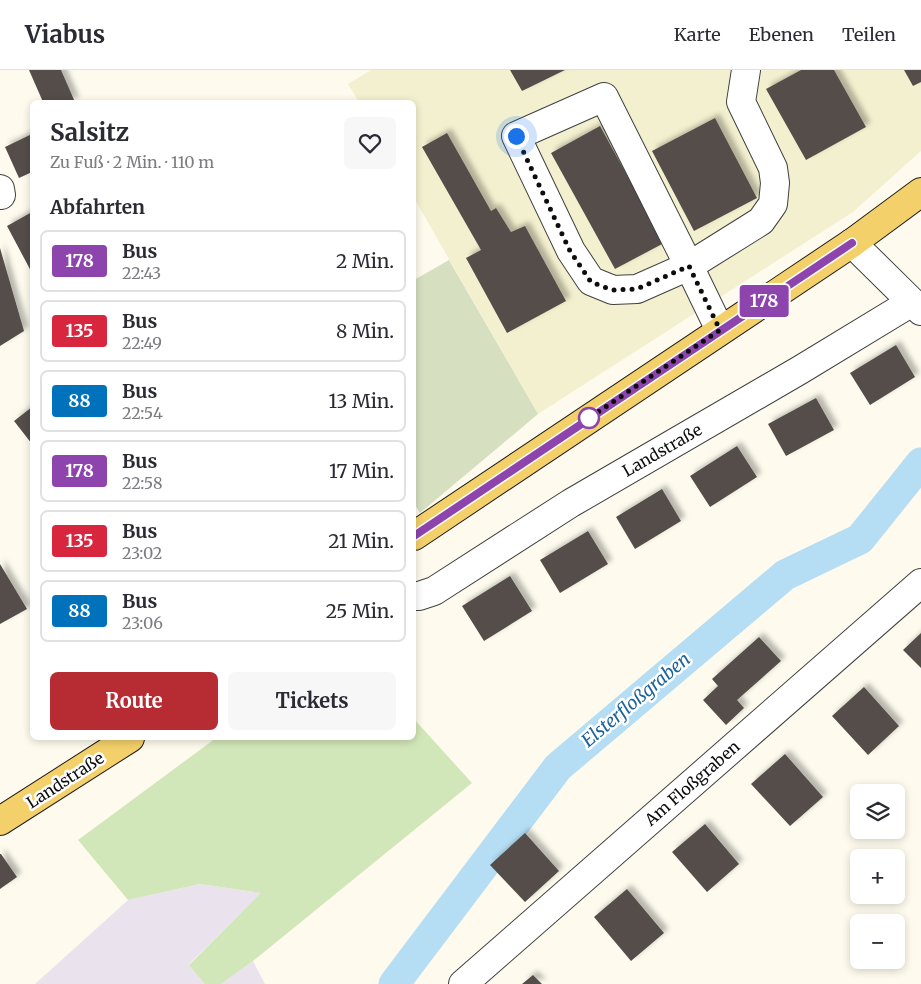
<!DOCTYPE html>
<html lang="de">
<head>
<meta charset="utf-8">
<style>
	:root { --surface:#fff; --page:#f7f7f7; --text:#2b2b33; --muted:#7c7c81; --line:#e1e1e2; --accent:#b72b33 }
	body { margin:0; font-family:Merriweather,serif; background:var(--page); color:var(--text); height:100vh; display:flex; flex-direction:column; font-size:19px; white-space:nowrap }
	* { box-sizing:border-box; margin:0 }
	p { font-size:16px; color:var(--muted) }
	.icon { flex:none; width:28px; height:28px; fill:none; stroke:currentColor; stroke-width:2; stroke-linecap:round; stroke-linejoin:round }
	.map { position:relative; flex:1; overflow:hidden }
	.panel { position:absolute; left:30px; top:30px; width:386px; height:640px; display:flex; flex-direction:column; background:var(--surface); border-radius:8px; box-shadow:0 2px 8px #0003 }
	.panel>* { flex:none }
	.badge { padding:0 10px; border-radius:4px; font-size:18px; line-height:32px }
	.buttons { position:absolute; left:850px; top:714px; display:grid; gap:10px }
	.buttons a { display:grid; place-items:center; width:55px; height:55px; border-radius:8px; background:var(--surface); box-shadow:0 2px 8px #0003; font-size:25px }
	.you { position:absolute; width:25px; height:25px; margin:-12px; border:4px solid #fff; border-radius:50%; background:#1a73e8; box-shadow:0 0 0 8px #1a73e833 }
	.map>.badge { position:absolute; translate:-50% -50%; box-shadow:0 0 0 2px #fff }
	h2 { padding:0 20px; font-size:19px; line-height:45px }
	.round { display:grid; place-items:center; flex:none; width:52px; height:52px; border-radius:8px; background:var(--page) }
	.summary { display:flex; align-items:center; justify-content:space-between; height:85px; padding:0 20px }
	h1 { font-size:24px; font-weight:700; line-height:38px }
	.primary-button { display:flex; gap:10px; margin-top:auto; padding:10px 20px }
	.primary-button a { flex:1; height:58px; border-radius:8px; background:var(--accent); color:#fff; font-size:20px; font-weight:700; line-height:58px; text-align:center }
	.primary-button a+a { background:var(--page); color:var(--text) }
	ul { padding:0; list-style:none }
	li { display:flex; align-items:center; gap:15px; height:62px; margin:0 10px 8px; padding:0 10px; border:2px solid var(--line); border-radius:8px }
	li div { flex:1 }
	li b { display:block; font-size:19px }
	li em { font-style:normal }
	li .badge { min-width:55px; font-weight:700; text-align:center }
	header { display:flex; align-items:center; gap:30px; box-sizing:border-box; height:70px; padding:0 25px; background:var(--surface); border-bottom:1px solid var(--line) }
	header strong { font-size:24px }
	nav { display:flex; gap:28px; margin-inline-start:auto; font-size:18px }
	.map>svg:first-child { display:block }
</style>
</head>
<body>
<header>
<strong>Viabus</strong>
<nav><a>Karte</a><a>Ebenen</a><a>Teilen</a></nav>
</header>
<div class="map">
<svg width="921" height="914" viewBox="0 0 921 914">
	<defs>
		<filter id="shadow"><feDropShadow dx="4.5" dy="-4.5" stdDeviation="2.5" flood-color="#0004"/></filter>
	</defs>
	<rect width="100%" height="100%" fill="#fefbee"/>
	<path fill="#eae2ec" d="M200 814 262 823 189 894 205 914H35L128 830Z
		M253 891 265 914H221Z"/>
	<path fill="#f3f0cf" d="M371 0H921V81L853 142 538 344 414 128V32H359L348 14Z"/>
	<path fill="#d2e7b9" d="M414 649 472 713 253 891 221 914H205L189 895 261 823 200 814 128 830 78 770 216 668H414Z"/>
	<path fill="#d6dfc0" d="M449 190 538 344 420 443 414 433V210Z"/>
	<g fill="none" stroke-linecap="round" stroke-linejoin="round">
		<path stroke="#b5ddf3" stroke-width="31" d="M394 914 558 697 785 505 860 469 921 393"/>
	</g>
	<path fill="#554e4a" filter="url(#shadow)" d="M29 0H61L75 32H43Z
		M510 0H565L522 21Z
		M801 0H834L866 57 806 90 766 19Z
		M904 0H921V12L913 16Z
		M715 48 757 128 694 161 652 81Z
		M600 56 664 173 615 199 551 83Z
		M447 63 491 141 496 138 511 162 525 156 566 231 507 263 466 188 481 180 422 77Z
		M32 64V102L19 108 5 77Z
		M32 142V203L7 156Z
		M0 178 24 261 0 276Z
		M896 275 915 307 870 335 850 303Z
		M816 328 834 360 786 386 768 354Z
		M32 337V374L14 351Z
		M737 376 757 407 710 437 690 406Z
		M662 419 681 451 635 479 616 447Z
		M588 461 608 494 560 523 540 490Z
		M0 494 27 539 0 554Z
		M510 506 532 541 484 571 462 536Z
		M921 563V598L903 580Z
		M759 567 781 591 737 630 744 638 726 655 703 630 718 616 712 609Z
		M864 617 899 656 868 685 832 646Z
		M785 684 823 727 790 756 751 714Z
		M705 754 739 794 707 822 672 782Z
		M525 763 559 801 525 832 490 795Z
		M0 784H1L17 807 0 819Z
		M627 819 664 863 631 891 594 847Z
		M533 905 542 914H522Z"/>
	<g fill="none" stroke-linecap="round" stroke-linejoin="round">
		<g stroke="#404040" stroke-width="30">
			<path id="minor" d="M604 27 689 196 637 219 613 220 591 211 571 181 516 66Z
				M0 119 1 125
				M852 173 921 241
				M720 260 689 196 761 151 773 134 775 113 773 98 741 32 746 0
				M414 526H419L434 521 571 433 800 300 912 232
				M463 914 921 513"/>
		</g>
		<g stroke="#1e1e1e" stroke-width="30">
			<path id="major" d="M414 466 852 173 921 122
				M0 751 130 668"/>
		</g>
		<use href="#minor" stroke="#fff" stroke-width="28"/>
		<use href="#major" stroke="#f3d06a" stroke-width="28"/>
	</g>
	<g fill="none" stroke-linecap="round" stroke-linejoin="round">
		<g stroke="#fff" stroke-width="11">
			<path id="line" d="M414 466 852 173"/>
		</g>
		<use href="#line" stroke="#8e44ad" stroke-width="8"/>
		<path stroke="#0d0d0d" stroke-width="5" stroke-dasharray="0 9" d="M516 66 570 181 591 212 612 220 637 219 689 196 720 260 589 348"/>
	</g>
	<circle fill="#fff" stroke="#8e44ad" stroke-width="2.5" cx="589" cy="348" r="10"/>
	<g text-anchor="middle" stroke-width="5" stroke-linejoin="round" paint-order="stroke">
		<g font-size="16" fill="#0d0d0d" stroke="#fff">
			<text transform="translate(662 380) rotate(-30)" y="6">Landstraße</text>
			<text transform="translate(65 710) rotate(-33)" y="6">Landstraße</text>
			<text transform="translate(692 713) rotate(-41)" y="6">Am Floßgraben</text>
		</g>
		<g font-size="18" font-style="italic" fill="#1c649a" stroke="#fff">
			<text transform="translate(636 630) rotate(-40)" y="6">Elsterfloßgraben</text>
		</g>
	</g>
</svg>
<div class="buttons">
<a><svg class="icon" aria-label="layers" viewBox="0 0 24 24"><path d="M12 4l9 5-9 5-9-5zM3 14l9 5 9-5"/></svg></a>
<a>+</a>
<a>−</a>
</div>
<div class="you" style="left:516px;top:66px"></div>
<b class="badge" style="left:764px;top:231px;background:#8e44ad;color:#fff">178</b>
<section class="panel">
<div class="summary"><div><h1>Salsitz</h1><p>Zu Fuß · 2 Min. · 110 m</p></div><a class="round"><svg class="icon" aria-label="heart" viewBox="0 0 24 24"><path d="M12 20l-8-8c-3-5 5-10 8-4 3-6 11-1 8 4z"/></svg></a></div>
<h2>Abfahrten</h2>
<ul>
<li><span class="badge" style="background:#8e44ad;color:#fff">178</span><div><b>Bus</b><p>22:43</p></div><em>2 Min.</em></li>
<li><span class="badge" style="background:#d7263d;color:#fff">135</span><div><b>Bus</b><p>22:49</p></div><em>8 Min.</em></li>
<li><span class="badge" style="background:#0072bc;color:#fff">88</span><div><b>Bus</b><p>22:54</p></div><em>13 Min.</em></li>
<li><span class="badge" style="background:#8e44ad;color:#fff">178</span><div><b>Bus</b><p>22:58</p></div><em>17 Min.</em></li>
<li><span class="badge" style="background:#d7263d;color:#fff">135</span><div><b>Bus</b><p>23:02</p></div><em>21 Min.</em></li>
<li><span class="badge" style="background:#0072bc;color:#fff">88</span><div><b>Bus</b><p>23:06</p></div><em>25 Min.</em></li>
</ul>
<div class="primary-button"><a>Route</a><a>Tickets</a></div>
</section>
</div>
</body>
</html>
